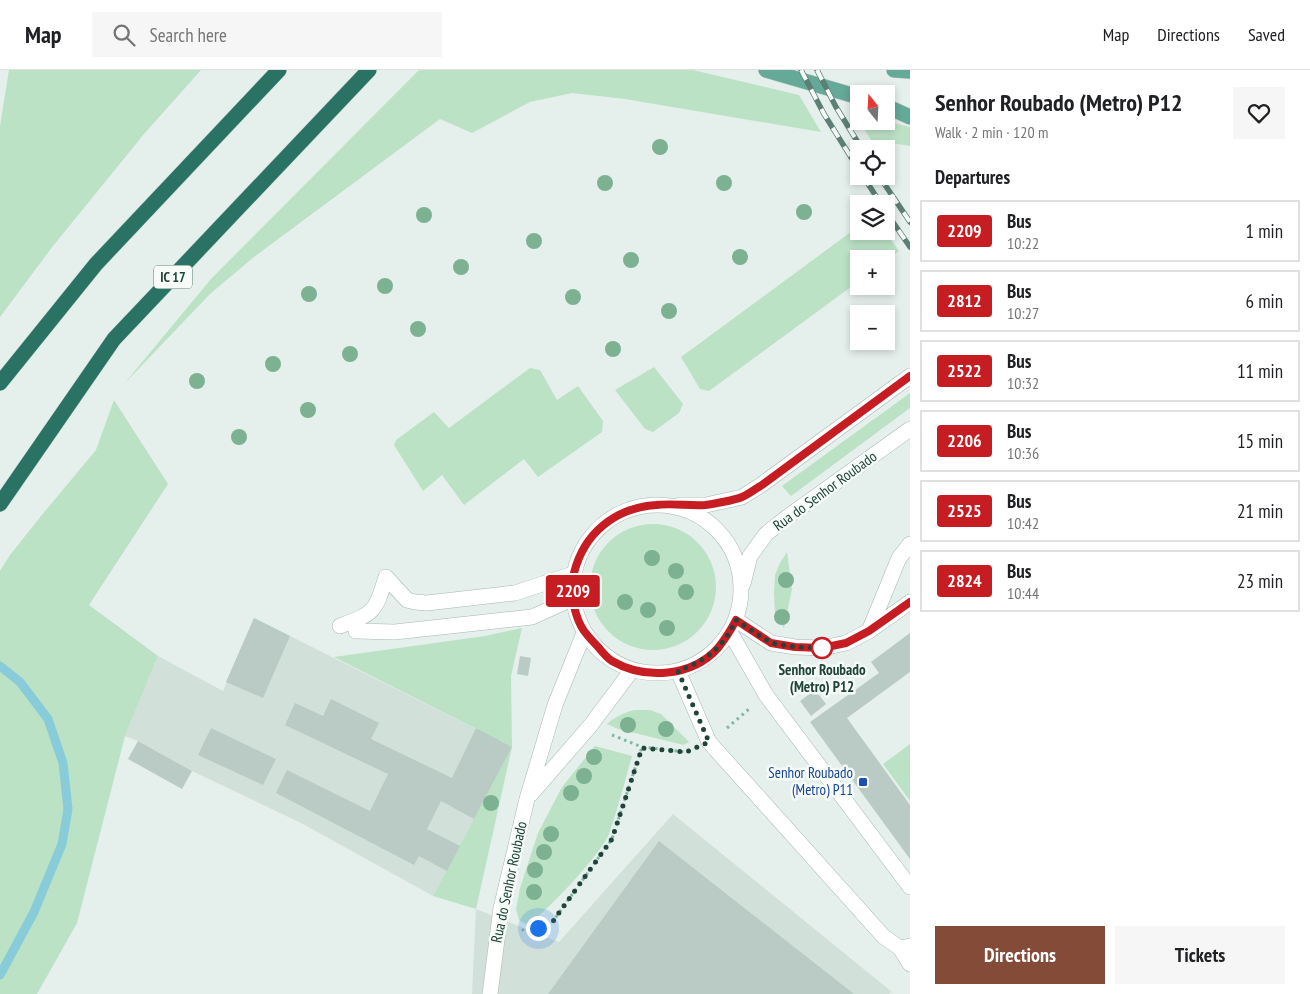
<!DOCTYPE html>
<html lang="en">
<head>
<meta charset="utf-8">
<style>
	:root { --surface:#fff; --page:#f6f6f6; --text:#202124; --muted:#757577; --line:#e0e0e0; --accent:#844b39 }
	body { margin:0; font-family:"PT Sans Narrow",sans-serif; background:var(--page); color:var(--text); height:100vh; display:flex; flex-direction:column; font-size:19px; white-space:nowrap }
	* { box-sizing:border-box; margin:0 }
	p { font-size:16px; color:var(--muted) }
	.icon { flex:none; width:28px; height:28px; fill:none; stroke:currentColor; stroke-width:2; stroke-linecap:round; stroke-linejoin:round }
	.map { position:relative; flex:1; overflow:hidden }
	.sheet { display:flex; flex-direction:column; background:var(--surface); width:400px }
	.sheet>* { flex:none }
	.badge { padding:0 10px; border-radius:4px; font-size:18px; line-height:32px }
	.needle { width:32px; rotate:342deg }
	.buttons { position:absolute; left:850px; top:15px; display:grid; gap:10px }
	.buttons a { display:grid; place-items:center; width:45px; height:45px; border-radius:0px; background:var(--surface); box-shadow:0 2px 8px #0003; font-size:25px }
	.you { position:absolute; width:25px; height:25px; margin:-12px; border:4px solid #fff; border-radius:50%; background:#1a73e8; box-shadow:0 0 0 8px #1a73e833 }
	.map>.badge { position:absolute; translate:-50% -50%; box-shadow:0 0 0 2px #fff }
	h2 { padding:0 25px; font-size:19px; line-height:45px }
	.round { display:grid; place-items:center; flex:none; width:52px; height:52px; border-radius:0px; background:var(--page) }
	.summary { display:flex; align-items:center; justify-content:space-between; height:85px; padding:0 25px }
	h1 { font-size:24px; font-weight:800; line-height:38px }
	.action { display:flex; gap:10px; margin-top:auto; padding:10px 25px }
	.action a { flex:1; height:58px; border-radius:0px; background:var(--accent); color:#fff; font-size:20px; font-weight:800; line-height:58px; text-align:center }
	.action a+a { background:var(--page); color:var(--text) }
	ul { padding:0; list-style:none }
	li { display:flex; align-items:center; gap:15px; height:62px; margin:0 10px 8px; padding:0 15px; border:2px solid var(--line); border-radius:0px }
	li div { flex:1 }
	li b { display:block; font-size:19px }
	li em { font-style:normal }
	li .badge { min-width:55px; font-weight:700; text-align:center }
	header { display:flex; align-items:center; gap:30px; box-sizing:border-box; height:70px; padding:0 25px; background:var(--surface); border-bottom:1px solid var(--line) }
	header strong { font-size:24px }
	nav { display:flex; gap:28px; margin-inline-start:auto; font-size:18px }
	.search { width:350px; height:45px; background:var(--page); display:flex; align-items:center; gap:12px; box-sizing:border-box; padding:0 18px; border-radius:0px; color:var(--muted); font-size:19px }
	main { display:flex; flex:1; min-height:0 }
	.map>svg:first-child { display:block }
</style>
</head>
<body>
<header>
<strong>Map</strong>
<div class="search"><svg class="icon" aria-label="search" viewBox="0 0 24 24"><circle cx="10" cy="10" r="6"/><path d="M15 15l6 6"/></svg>Search here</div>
<nav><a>Map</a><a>Directions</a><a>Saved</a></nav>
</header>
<main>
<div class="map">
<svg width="910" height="924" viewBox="0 0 910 924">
	<rect width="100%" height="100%" fill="#e5efeb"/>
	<path fill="#d2e0da" d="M254 548 512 677 433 826 303 754 192 701 138 671 125 666 158 586 223 621Z
		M673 744 892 922 888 924H472L476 839 559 872Z"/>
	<path fill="#bce2c6" d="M9 0H201L144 64 53 176 0 247V56Z
		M419 0H693L799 25 821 62 625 29 572 23 530 32 472 63 440 49 254 187 210 224 124 314 211 209Z
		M859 51H886L910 57V76L871 70Z
		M859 156V161H885L899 181 886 191V189H859V211L709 321 700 319 681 287Z
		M654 297 683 334 679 343 653 362 645 359 615 320Z
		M530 298 540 300 557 330 578 316 603 351 602 362 538 407 524 389 464 435 442 405 423 421 394 375 396 370 434 342 449 358Z
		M910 323V338L791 426 782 416Z
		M114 330 168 414 89 535 158 586 125 666 77 853 37 924H0V501L10 485 41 446 96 380Z
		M590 517a63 63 0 1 1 126 0a63 63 0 1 1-126 0Z
		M787 482 792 519 784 558 775 543 774 522 775 505 780 493Z
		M522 558 511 606 512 677 476 839 433 826 512 677 334 587 485 566Z
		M634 640H650L661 644 689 672 684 675 618 659 607 654C615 647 623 643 634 640Z
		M910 674V731L883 694Z
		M595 676 632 686C625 711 618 738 609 764 601 784 546 843 527 855L519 850 516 839 520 818 538 763 562 717Z"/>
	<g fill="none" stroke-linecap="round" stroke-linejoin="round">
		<path stroke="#88ccd9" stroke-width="9" d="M0 596 20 612 48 649 63 693 68 739 62 774 34 842 0 905"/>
	</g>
	<path fill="#b9cbc4" d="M254 548 290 566 263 628 226 612Z
		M910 563V602L847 648 910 735V789L810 652 879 603 871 592Z
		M520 586 531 588 528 606 517 604Z
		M815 620 826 634 811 646 800 631Z
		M331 629 379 653 371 669 452 708 476 658 512 677 474 749 441 731 427 759 460 776 447 801 419 786 414 795 276 723 287 700 370 741 388 704 285 655 295 633 323 646Z
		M211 658 276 689 263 715 198 685Z
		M138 671 192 701 182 719 128 689Z
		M659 771 854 924H548Z"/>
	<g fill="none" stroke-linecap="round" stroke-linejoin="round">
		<g stroke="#a6b8b2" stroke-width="16">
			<path id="minor" d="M573 519a84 84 0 1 1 168 0a84 84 0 1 1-168 0Z
				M680 435H706L742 427 761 415 910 306
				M743 514 750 486 766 464 786 448 910 359
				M736 550 771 573 795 577 822 578 846 573 869 561 910 532
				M340 556C375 543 375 542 386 507L407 530 415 532 427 533 515 523 573 504
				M356 561 395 562 532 547 572 529
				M869 561 899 488 910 474
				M730 562 766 625 910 817
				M678 601 709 672 884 867 900 878 910 876
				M531 724 590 656 632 600
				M900 878 910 894
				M490 924 501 838 527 729 555 635 584 563"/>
		</g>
		<g stroke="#c1cbc8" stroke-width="16">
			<path id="major" d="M766 0 859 27
				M894 0 910 1
				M886 36 910 47"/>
		</g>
		<g stroke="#c1cbc8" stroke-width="16">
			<path id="highway" d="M0 313 96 194 279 0
				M0 434 114 269 369 0"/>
		</g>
		<path stroke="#82b6a6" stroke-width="3" stroke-dasharray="2.5 4" stroke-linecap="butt" d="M727 658 749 639
			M612 665 642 677 686 682 688 681
			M522 859 524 861 551 854 612 769 642 677"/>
		<use href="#minor" stroke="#fff" stroke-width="15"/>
		<use href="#major" stroke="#65a998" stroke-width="15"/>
		<use href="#highway" stroke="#2a7364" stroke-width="15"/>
		<g stroke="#5c7f76" stroke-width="5.5">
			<path id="rail" d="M801 0 824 44 859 100
				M817 0 836 37 862 79
				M863 106 881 134
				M879 106 910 152
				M886 142 910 177"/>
		</g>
		<use href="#rail" stroke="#f6fbf8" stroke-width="4" stroke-dasharray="11" stroke-linecap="butt"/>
	</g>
	<g fill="#7cb192">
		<circle cx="660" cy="77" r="8"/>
		<circle cx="605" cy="113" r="8"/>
		<circle cx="724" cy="113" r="8"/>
		<circle cx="804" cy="142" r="8"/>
		<circle cx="424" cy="145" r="8"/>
		<circle cx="534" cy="171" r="8"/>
		<circle cx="740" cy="187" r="8"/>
		<circle cx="631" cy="190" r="8"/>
		<circle cx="461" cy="197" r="8"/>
		<circle cx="385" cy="216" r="8"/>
		<circle cx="309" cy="224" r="8"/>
		<circle cx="573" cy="227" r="8"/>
		<circle cx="669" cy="241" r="8"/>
		<circle cx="418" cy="259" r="8"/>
		<circle cx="613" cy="279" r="8"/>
		<circle cx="350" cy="284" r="8"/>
		<circle cx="273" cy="294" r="8"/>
		<circle cx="197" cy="311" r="8"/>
		<circle cx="308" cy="340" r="8"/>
		<circle cx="239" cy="367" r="8"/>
		<circle cx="652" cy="488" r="8"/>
		<circle cx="676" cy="501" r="8"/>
		<circle cx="786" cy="510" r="8"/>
		<circle cx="686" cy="522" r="8"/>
		<circle cx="625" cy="532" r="8"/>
		<circle cx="648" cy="540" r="8"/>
		<circle cx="782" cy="547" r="8"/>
		<circle cx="667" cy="558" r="8"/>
		<circle cx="628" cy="655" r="8"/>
		<circle cx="666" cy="659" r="8"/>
		<circle cx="594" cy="687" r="8"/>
		<circle cx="584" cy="706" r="8"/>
		<circle cx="571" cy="723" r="8"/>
		<circle cx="491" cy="733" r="8"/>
		<circle cx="551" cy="764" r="8"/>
		<circle cx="544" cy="782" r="8"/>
		<circle cx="535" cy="800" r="8"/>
		<circle cx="534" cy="822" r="8"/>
	</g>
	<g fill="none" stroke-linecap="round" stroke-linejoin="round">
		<g stroke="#fff" stroke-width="11">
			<path id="line" d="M910 306 762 415C755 419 749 424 742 427 735 430 713 434 705 435 689 436 672 433 656 435 615 438 584 463 574 503 571 514 572 529 575 540 580 559 586 564 599 578 603 583 607 588 612 591 645 610 692 607 718 578 725 569 731 560 736 550L771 573 795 577 822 578 846 573 869 561 910 532"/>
		</g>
		<use href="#line" stroke="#c61d23" stroke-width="8"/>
		<path stroke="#21443a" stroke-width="5" stroke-dasharray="0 9" d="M538 858 551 854 612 769 642 678 686 682 709 672 678 601C708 589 722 579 736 550L771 573 795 577 822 578"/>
	</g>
	<circle fill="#fff" stroke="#c61d23" stroke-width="2.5" cx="822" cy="578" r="10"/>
	<rect fill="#1a4fb4" stroke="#f6fbf8" stroke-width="2" x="858" y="707" width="10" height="10" rx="2.5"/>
	<g text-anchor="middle" stroke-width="5" stroke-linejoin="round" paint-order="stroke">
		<rect fill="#f6fbf8" stroke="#617b73" stroke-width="1" x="154" y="195.5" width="38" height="23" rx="4"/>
		<g font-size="14" font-weight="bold" fill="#21443a">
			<text x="173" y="212">IC 17</text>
		</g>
		<g font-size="15" fill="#21443a" stroke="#f6fbf8">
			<text transform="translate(825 421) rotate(-36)" y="5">Rua do Senhor Roubado</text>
			<text transform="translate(509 812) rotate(-78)" y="5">Rua do Senhor Roubado</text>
		</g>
		<g font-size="15" font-weight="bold" fill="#21443a" stroke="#f6fbf8">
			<text x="822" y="605">Senhor Roubado<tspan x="822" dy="17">(Metro) P12</tspan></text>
		</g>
		<g font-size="15" fill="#164399" stroke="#f6fbf8" text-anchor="end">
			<text x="853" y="708">Senhor Roubado<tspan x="853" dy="17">(Metro) P11</tspan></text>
		</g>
	</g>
</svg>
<div class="buttons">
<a><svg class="needle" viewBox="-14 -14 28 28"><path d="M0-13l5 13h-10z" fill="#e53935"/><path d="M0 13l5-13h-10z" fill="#757577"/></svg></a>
<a><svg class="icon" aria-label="locate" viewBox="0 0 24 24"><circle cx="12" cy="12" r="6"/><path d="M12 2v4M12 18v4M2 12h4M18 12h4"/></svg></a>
<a><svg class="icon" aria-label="layers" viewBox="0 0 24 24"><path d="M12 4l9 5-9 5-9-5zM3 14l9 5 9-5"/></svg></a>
<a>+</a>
<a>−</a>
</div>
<div class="you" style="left:538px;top:858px"></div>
<b class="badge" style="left:573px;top:521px;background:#c61d23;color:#fff">2209</b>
</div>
<section class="sheet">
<div class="summary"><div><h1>Senhor Roubado (Metro) P12</h1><p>Walk · 2 min · 120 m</p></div><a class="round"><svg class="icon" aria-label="heart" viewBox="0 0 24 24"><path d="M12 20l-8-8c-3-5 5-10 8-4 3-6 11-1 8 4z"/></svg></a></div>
<h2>Departures</h2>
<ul>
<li><span class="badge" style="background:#c61d23;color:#fff">2209</span><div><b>Bus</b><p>10:22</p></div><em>1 min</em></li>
<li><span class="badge" style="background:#c61d23;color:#fff">2812</span><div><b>Bus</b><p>10:27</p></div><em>6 min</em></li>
<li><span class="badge" style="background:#c61d23;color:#fff">2522</span><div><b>Bus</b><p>10:32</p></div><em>11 min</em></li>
<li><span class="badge" style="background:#c61d23;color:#fff">2206</span><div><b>Bus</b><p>10:36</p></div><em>15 min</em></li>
<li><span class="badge" style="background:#c61d23;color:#fff">2525</span><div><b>Bus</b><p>10:42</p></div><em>21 min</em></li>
<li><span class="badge" style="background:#c61d23;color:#fff">2824</span><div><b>Bus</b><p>10:44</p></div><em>23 min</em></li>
</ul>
<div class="action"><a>Directions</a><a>Tickets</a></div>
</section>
</main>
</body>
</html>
